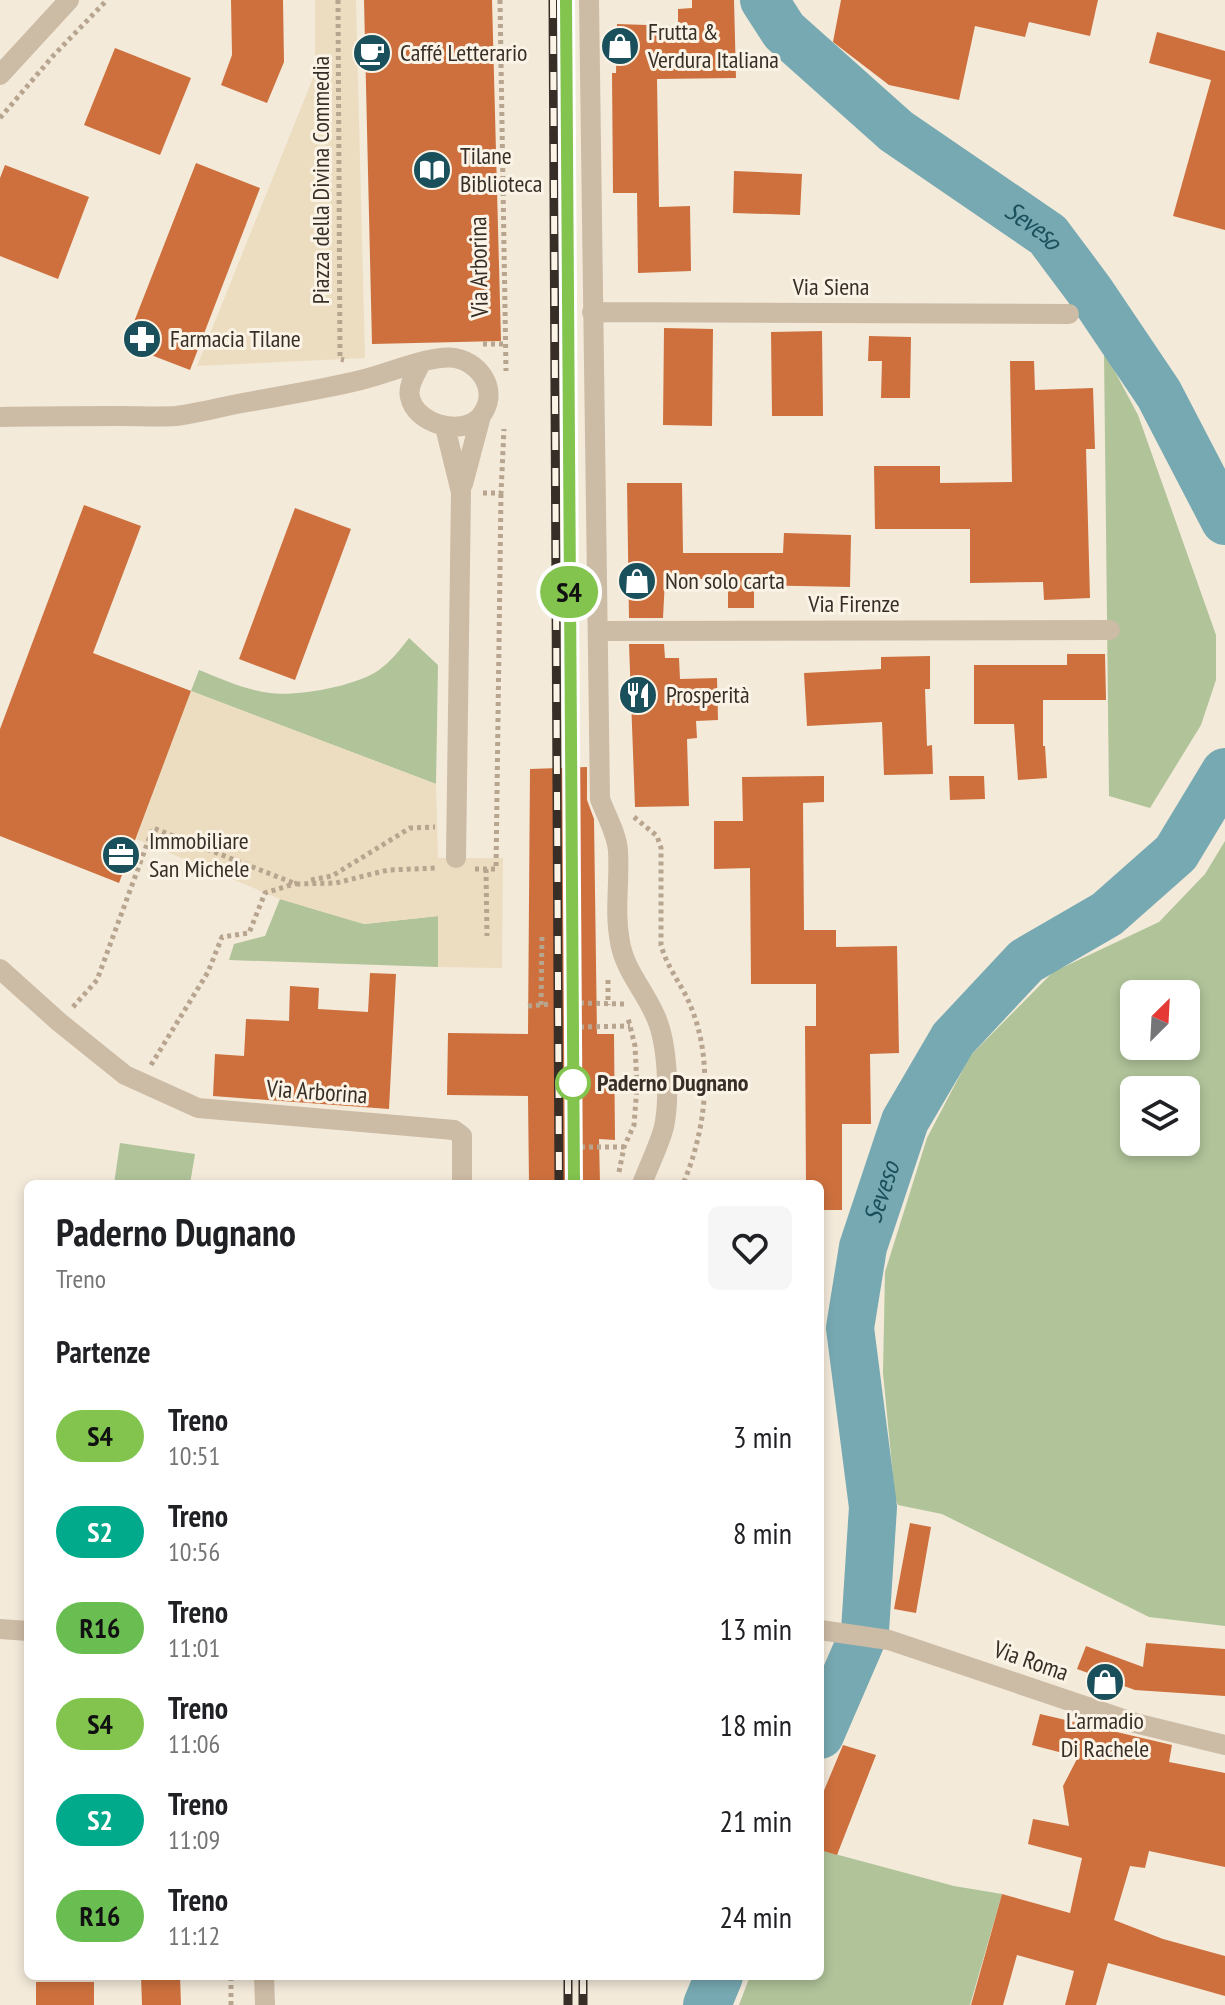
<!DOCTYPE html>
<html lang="it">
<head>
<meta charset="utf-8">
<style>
	:root { --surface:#fff; --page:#f6f6f6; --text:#202124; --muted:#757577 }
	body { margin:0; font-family:"PT Sans Narrow",sans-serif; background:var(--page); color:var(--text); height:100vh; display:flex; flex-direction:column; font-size:30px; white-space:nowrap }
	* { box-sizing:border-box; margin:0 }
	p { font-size:26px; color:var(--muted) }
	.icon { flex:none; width:44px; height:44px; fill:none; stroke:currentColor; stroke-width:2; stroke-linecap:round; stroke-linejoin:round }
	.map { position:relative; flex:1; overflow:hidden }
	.drawer { position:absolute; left:24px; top:1180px; width:800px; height:800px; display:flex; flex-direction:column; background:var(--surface); border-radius:12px; box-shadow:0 4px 12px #0003 }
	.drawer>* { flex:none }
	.badge { padding:0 16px; border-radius:26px; font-size:28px; line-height:52px }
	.needle { width:52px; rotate:24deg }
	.fabs { position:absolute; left:1120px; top:980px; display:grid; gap:16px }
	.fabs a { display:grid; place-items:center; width:80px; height:80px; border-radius:12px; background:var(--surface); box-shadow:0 4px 12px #0003; font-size:40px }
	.map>.badge { position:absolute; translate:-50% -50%; box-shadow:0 0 0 4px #fff }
	h2 { padding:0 32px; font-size:30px; line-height:72px }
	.round { display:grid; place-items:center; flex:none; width:84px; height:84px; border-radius:12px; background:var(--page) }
	.head { display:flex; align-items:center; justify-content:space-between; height:136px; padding:0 32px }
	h1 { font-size:38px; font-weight:800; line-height:60px }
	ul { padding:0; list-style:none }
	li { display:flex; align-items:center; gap:24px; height:96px; padding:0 32px }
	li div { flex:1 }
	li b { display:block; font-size:30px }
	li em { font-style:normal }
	li .badge { min-width:88px; font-weight:700; text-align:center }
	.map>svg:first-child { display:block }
</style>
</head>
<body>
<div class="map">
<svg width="1225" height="2005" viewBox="0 0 1225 2005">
	<rect width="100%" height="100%" fill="#f3eada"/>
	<path fill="#b0c399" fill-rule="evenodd" d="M1104 351 1138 415 1216 635V680L1201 725 1150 808 1109 796Z
		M409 638 438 665 436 784 191 691 199 670C222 679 245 690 270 693 296 697 357 686 379 670 391 661 400 650 409 638Z
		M1225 841V1626L1149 1617 942 1514 898 1505 895 1497 883 1373 885 1272 927 1138 970 1056 1053 972 1159 922 1205 874ZM1134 994H1186V1046H1134ZM1134 1090H1186V1142H1134Z
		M280 899 364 924 438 916V967L229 960 234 944 265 936Z
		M120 1143 195 1154 190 1184H114Z
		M820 1850 954 1886 1002 1894 970 2005H739L750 1976H820Z"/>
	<path fill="#ecddc0" d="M315 0H356L365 358 197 366 315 73Z
		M191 691 436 784 438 858H503L502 968 438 967V916L364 924 280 899 136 839Z"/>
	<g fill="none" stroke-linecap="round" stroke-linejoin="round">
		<g stroke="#77a9b2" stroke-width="48">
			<path id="s1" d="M764 0 784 31 896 131 1048 235 1089 290 1159 394 1225 521"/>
			<path id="s2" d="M820 1735 865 1631 873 1507 850 1328 863 1247 905 1121 953 1039 1026 961 1107 914 1176 853 1225 772"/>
			<path d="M707 2005 719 1976"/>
		</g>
	</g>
	<path fill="#cd703d" d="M231 0H283L284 62 267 103 221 85 232 55Z
		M364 0H492L501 341 372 344Z
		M692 0H734L736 78 657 79 659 207 690 206 691 271 638 273 637 193H613L612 73H616L617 24 678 26V9L692 8Z
		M841 0H1098L1090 36 1029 22 1025 37 975 26 959 100 889 85 833 42Z
		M1157 32 1225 51V230L1173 216 1211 80 1149 63Z
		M115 48 191 78 160 155 84 125Z
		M196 163 260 188 190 370 125 345Z
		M5 165 89 197 58 279 0 256V178Z
		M734 171 802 174 800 215 733 213Z
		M664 328 713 329 712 426 663 425Z
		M822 331 823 416H772L771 332Z
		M869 336 911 337 910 398H881L882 361H868Z
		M1010 361H1034L1035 390 1093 388 1095 449H1086L1090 598 1044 600 1043 582 970 583V529H875L874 466H940V483L1012 482Z
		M627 483H682L683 553H783L784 533 851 535 850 587 754 585V608H728V579H665L663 618H629Z
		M84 505 141 526 93 653 191 691 119 883 0 836V729Z
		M295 508 351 529 295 680 239 659Z
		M629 644H664L665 658H679L680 679 717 678 718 720 696 721 697 738 687 739 689 806 635 807Z
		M1067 654H1105L1106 700H1043V746H1045L1047 778 1018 780 1014 724H974V665H1067Z
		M930 656V689H925L927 746 932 745 933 774 884 775 882 722 807 726 804 673 881 669V657Z
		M587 767V800L594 819 597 1034H614L615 1140 599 1139 600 1184H529L528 1096 447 1095 448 1033 528 1034 530 769Z
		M824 776V802L803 803 804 930H836V947L897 946 899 1053 870 1054 871 1124H842V1210H820V1184H806L805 1026H816V984H751L750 868 714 869V821H743L742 777Z
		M949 776H984L985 799 950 800Z
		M370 973 396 974 389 1109 213 1096 215 1054 244 1056 246 1019 289 1021 290 986 319 988 318 1009 368 1012Z
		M910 1523 931 1527 916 1613 894 1609Z
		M1146 1643 1225 1649V1696L1135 1690 1077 1669 1086 1646 1143 1667Z
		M1040 1714 1172 1745 1169 1762 1225 1773V1867L1149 1851 1145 1868 1130 1866 1114 1920 1163 1939 1225 1956V1996L1108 1963 1096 2005H1065L1074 1971 1017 1955 1003 2005H971L1002 1894 1070 1913 1082 1858 1028 1844 1033 1819 1069 1826 1063 1786 1078 1757 1032 1745Z
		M843 1745 876 1755 837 1855 820 1850V1800Z
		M141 1976H180L181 2005H142Z
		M36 1982H94V2005H36Z"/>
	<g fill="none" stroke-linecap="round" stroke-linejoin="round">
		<path stroke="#b8a58f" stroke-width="5" stroke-dasharray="4 4" stroke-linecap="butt" d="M338 0 340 359 344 360
			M500 0 506 371
			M0 118 53 56 107 0
			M483 344H507
			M483 493H501L504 429
			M634 817 657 836 661 848V945C667 968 683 986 691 1007 714 1063 706 1130 683 1184
			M475 869H496L501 493
			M486 869 487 936
			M311 880 332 876 410 828 435 827
			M608 980V1005
			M580 1003 624 1004
			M541 1005 542 935
			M528 1006 550 1004
			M73 1007 97 980 153 828 296 884 336 883 388 870 437 868
			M580 1027 630 1026
			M151 1065 208 972 222 937 249 933 265 893 297 883
			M581 1147H624
			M619 1172 624 1147 634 1125 637 1086 635 1046 628 1018
			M231 2005V1976"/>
		<path stroke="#ccbba5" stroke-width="20" d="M589 0 600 799C606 815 617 834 618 851 620 882 614 911 620 942 624 968 643 989 654 1013 668 1040 670 1097 664 1127 659 1146 649 1165 642 1184
			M0 75 69 0
			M592 312 1069 314
			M0 417C41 416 81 416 122 416 140 416 158 417 176 416 200 413 224 406 248 402 286 395 324 389 361 380 387 374 432 354 455 358 482 363 500 393 480 417 462 437 415 424 410 397 407 386 416 373 421 363
			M445 427 461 492 456 858
			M463 484 481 416
			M598 631 1110 630
			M0 969 59 1022 125 1075 198 1108 454 1130 462 1136V1184
			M0 1629 28 1631
			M820 1630 889 1640 1135 1723 1225 1745
			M264 1976 265 2005"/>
		<g stroke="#372e27" stroke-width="9">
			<path id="rail" d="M553 0 559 1184
				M566 0 574 1184
				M568 1976V2005
				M583 1976V2005"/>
		</g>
		<use href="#rail" stroke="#faf3e6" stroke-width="6" stroke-dasharray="18" stroke-linecap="butt"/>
	</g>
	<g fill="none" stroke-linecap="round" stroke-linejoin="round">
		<g stroke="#fff" stroke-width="18">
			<path id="line" d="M566 0 574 1184"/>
		</g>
		<use href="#line" stroke="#82c44e" stroke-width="12"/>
	</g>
	<defs>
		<g id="shop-disc" transform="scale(2)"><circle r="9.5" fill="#1a505b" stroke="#faf3e6"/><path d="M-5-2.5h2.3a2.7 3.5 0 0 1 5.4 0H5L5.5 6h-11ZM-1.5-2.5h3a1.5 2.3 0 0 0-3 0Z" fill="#fff"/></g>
		<g id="cafe-disc" transform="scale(2)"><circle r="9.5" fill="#1a505b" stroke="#faf3e6"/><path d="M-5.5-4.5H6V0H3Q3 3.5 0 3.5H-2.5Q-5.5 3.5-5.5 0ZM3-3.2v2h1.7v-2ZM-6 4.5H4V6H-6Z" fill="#fff"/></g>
		<g id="library-disc" transform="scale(2)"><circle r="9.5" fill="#1a505b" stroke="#faf3e6"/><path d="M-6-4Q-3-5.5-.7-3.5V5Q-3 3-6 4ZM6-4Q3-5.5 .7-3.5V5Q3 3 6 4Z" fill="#fff"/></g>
		<g id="pharmacy-disc" transform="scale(2)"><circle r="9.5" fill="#1a505b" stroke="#faf3e6"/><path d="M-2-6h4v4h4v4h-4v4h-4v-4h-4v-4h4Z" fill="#fff"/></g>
		<g id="restaurant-disc" transform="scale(2)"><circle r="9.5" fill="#1a505b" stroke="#faf3e6"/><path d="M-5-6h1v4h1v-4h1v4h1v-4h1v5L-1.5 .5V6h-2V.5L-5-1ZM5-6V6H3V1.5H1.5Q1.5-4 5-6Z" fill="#fff"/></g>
		<g id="office-disc" transform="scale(2)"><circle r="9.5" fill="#1a505b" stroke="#faf3e6"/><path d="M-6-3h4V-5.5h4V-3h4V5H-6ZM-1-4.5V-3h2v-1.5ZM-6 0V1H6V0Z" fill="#fff"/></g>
	</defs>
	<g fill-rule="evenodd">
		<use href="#shop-disc" x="620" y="46"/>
		<use href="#cafe-disc" x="372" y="53"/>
		<use href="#library-disc" x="432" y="170"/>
		<use href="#pharmacy-disc" x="142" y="339"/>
		<use href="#shop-disc" x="637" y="581"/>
		<use href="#restaurant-disc" x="638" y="695"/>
		<use href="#office-disc" x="121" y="855"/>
		<use href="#shop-disc" x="1105" y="1682"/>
	</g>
	<circle fill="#fff" stroke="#82c44e" stroke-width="4" cx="573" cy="1083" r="16"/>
	<g text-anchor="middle" stroke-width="6" stroke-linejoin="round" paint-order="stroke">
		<g font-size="24" fill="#372e27" stroke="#faf3e6" text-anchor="start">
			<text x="648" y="40">Frutta &amp;<tspan x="648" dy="28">Verdura Italiana</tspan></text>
			<text x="400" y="61">Caffé Letterario</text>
			<text x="460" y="164">Tilane<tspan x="460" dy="28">Biblioteca</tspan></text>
			<text x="170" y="347">Farmacia Tilane</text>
			<text x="665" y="589">Non solo carta</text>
			<text x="666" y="703">Prosperità</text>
			<text x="149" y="849">Immobiliare<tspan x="149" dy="28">San Michele</tspan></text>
			<text x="1105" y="1729" text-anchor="middle">L'armadio<tspan x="1105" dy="28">Di Rachele</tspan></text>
		</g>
		<g font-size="24" fill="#372e27" stroke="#faf3e6">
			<text transform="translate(321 180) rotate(-90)" y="8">Piazza della Divina Commedia</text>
			<text transform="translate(479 267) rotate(-91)" y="8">Via Arborina</text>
			<text x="831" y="295">Via Siena</text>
			<text x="854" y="612">Via Firenze</text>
			<text transform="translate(317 1092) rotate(4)" y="8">Via Arborina</text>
			<text transform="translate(1031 1661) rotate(19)" y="8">Via Roma</text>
		</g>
		<g font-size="24" font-weight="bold" fill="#372e27" stroke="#faf3e6" text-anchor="start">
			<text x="597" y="1091">Paderno Dugnano</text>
		</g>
		<g font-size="26" font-style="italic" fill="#1a505b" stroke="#faf3e6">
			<text dy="9" stroke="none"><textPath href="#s1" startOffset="354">Seveso</textPath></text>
			<text dy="9" stroke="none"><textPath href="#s2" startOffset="558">Seveso</textPath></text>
		</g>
	</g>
</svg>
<div class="fabs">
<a><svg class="needle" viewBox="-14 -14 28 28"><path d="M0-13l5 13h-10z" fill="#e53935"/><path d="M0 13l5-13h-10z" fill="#757577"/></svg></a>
<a><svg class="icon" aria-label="layers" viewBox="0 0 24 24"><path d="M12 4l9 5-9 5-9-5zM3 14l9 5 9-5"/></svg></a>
</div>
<b class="badge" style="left:569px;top:592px;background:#82c44e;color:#111">S4</b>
<section class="drawer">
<div class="head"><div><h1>Paderno Dugnano</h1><p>Treno</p></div><a class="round"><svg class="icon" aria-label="heart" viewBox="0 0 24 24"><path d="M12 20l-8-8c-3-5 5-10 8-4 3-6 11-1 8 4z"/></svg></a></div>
<h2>Partenze</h2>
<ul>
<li><span class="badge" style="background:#82c44e;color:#111">S4</span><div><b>Treno</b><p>10:51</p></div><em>3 min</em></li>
<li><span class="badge" style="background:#00aa8a;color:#fff">S2</span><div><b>Treno</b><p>10:56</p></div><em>8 min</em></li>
<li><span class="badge" style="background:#69bd51;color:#111">R16</span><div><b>Treno</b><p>11:01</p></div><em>13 min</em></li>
<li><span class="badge" style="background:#82c44e;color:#111">S4</span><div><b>Treno</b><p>11:06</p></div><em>18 min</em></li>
<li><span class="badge" style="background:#00aa8a;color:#fff">S2</span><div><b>Treno</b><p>11:09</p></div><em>21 min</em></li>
<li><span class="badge" style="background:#69bd51;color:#111">R16</span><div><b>Treno</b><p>11:12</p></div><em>24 min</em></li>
</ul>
</section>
</div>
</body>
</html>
